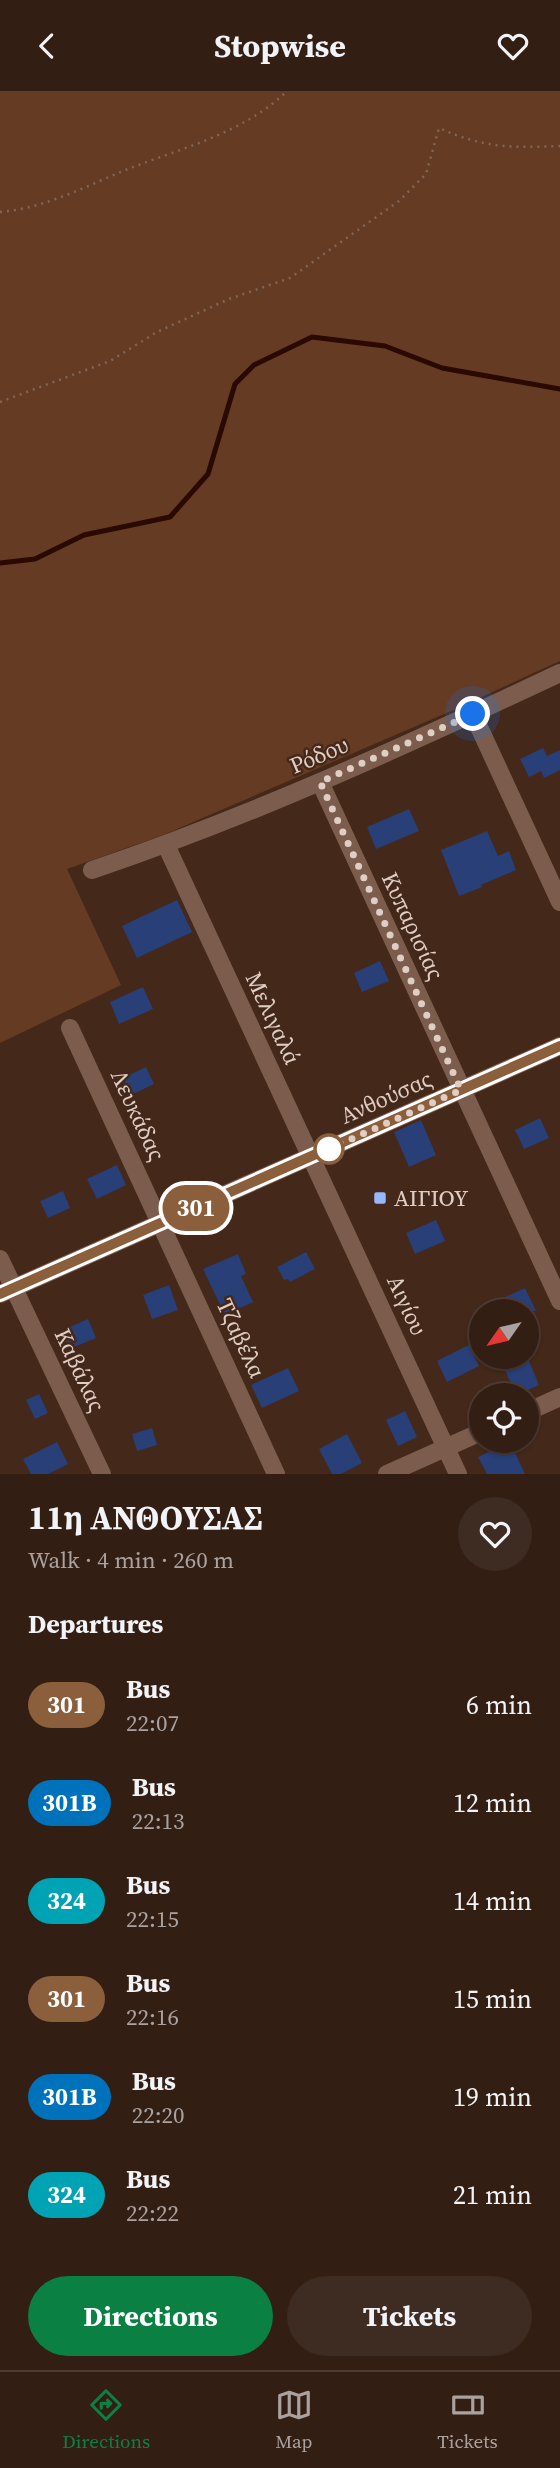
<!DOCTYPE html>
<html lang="en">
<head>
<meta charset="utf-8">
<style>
	:root { --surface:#331e14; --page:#3e2b22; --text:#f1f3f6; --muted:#a9a2a0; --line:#4e3c34; --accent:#0b8043 }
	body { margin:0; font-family:"Source Serif 4",serif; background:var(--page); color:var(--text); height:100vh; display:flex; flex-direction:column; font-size:26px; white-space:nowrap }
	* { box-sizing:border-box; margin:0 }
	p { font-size:23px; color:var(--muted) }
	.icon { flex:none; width:38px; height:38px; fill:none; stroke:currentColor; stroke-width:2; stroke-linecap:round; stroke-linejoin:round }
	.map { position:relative; height:1383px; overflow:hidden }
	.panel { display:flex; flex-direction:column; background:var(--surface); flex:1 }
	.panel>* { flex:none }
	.badge { padding:0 14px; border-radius:23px; font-size:24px; line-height:46px }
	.needle { width:46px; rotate:236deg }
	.controls { position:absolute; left:469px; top:1208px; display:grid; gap:14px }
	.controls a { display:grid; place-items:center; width:70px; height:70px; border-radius:50%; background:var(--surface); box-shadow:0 2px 5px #0004,0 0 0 2px var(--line); font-size:35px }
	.you { position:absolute; width:35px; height:35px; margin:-18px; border:5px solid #fff; border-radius:50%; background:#1a73e8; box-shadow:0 0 0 10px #1a73e833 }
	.map>.badge { position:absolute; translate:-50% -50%; box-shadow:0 0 0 4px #fff }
	h2 { padding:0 28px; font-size:26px; line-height:63px }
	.round { display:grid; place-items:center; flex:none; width:74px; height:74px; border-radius:37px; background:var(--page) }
	.overview { display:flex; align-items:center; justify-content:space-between; height:119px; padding:0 28px }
	h1 { font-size:33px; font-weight:700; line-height:52px }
	.cta { display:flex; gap:14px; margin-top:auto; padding:14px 28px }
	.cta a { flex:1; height:80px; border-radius:42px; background:var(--accent); color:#fff; font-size:28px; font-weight:700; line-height:80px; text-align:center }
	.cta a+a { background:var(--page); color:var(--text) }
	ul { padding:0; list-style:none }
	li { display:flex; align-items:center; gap:21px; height:98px; padding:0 28px }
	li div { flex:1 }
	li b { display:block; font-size:26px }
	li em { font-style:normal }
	li .badge { min-width:77px; font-weight:700; text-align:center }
	header { display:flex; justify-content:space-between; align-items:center; height:91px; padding:0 28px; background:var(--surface); font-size:32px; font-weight:700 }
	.dock { display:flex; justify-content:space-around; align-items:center; height:98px; border-top:2px solid var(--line); background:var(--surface); font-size:19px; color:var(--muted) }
	.dock a { display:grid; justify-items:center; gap:4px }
	.dock .on { color:var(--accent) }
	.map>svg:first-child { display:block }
</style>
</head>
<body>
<header><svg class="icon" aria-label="back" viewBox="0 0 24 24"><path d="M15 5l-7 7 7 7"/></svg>Stopwise<svg class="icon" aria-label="heart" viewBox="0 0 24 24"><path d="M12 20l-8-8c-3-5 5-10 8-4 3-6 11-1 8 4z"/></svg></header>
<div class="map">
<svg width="560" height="1383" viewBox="0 0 560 1383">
	<rect width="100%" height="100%" fill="#44281a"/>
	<path fill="#663b24" d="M0 0H560V570L451 620 163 744 67 778 121 894 0 952Z"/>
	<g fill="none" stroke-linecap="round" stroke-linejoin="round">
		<path stroke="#290900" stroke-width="5" d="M0 472 35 468 84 444 170 426 208 383 235 293 254 274 312 246 385 255 442 277 560 298"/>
	</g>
	<path fill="#283f77" d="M543 657 547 665 560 659V679L544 687 541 680 529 686 520 668Z
		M409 718 419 740 376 758 367 736Z
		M487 740 498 765 509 760 516 779 481 794 482 796 459 805 441 759Z
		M177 809 192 841 137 867 122 835Z
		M380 870 389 890 362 901 354 882Z
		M143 896 153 918 119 933 110 911Z
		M146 976 154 993 131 1004 123 987Z
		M540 1027 549 1047 524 1058 515 1039Z
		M421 1029 436 1064 409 1076 394 1041Z
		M117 1074 126 1094 97 1108 87 1088Z
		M63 1100 70 1117 48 1127 40 1110Z
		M436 1129 445 1150 415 1163 406 1142Z
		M306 1161 315 1178 290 1191 288 1188 284 1189 277 1176Z
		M238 1163 246 1183 241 1185 253 1211 225 1224 203 1178Z
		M169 1194 178 1219 152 1228 143 1204Z
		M525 1197 536 1220H474Z
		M88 1228 96 1247 62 1261 54 1243Z
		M469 1254 479 1275 447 1291 437 1270Z
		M512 1265H527L539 1294 516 1304 501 1270Z
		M288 1277 299 1300 262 1317 251 1294Z
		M39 1303 48 1322 35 1328 26 1309Z
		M405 1320 417 1346 398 1355 386 1329Z
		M152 1337 157 1354 137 1360 132 1343Z
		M347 1343 362 1372 341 1383H332L319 1358Z
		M57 1351 68 1373 48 1383H31L23 1368Z
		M510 1351 525 1383H487L478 1366Z"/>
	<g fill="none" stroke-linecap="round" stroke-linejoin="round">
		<path stroke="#7e6659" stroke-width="2.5" stroke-dasharray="2 5" stroke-linecap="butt" d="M0 121C46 117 86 95 128 78 182 57 244 42 287 0
			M0 311 110 270 157 241 229 208 290 187 399 110 426 83 439 37C483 57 513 57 560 55"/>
		<path stroke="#7c5d4d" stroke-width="18" d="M473 623 560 811
			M320 691 560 1210
			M166 754 458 1383
			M92 779C252 725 407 654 560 582
			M70 937 276 1383
			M0 1168 102 1383
			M0 1203 560 955
			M527 1321 560 1306
			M387 1383 481 1341"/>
	</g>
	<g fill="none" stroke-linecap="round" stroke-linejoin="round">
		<g stroke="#fff" stroke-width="16">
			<path id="line" d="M0 1203 560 955"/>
		</g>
		<use href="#line" stroke="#8b5e3c" stroke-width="10"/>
		<path stroke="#e0cec5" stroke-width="7" stroke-dasharray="0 12.6" d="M329 1058 461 999 320 691 473 623"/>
	</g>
	<circle fill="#fff" stroke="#8b5e3c" stroke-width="3.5" cx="329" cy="1058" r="14"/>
	<rect fill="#96b6fd" stroke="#44281a" stroke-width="2.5" x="373" y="1100" width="14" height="14" rx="3.5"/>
	<g text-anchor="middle" stroke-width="5" stroke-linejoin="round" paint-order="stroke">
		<g font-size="23" fill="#e0cec5" stroke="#44281a">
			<text transform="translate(319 664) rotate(-23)" y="8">Ρόδου</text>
			<text transform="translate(413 835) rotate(65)" y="8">Κυπαρισίας</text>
			<text transform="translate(273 927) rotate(65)" y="8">Μελιγαλά</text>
			<text transform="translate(386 1006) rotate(-24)" y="8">Ανθούσας</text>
			<text transform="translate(138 1024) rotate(65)" y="8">Λευκάδας</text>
			<text transform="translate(407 1214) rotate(65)" y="8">Αιγίου</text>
			<text transform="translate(241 1247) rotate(65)" y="8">Τζαβέλα</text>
			<text transform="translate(80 1279) rotate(65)" y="8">Καβάλας</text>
		</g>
		<g font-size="23" fill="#e0cec5" stroke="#44281a" text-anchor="start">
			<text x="394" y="1115">ΑΙΓΙΟΥ</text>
		</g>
	</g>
</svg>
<div class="controls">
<a><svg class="needle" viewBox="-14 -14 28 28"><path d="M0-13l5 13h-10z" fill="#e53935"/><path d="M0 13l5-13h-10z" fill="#a9a2a0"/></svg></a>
<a><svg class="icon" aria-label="locate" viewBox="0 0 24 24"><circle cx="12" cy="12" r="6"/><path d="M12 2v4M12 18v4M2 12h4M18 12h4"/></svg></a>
</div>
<div class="you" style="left:473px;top:623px"></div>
<b class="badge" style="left:196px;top:1117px;background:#8b5e3c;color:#fff">301</b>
</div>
<section class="panel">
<div class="overview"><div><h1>11η ΑΝΘΟΥΣΑΣ</h1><p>Walk · 4 min · 260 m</p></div><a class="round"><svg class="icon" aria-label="heart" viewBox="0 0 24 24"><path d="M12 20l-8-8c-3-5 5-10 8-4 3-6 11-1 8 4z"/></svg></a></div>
<h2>Departures</h2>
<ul>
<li><span class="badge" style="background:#8b5e3c;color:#fff">301</span><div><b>Bus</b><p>22:07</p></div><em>6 min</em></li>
<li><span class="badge" style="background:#0072bc;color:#fff">301B</span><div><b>Bus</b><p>22:13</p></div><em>12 min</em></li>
<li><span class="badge" style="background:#00a3b4;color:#fff">324</span><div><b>Bus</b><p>22:15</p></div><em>14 min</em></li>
<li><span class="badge" style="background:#8b5e3c;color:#fff">301</span><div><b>Bus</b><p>22:16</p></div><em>15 min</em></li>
<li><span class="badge" style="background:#0072bc;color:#fff">301B</span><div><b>Bus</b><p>22:20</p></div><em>19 min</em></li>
<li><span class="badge" style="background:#00a3b4;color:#fff">324</span><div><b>Bus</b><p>22:22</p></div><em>21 min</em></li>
</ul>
<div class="cta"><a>Directions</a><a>Tickets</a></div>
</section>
<nav class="dock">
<a class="on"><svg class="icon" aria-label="directions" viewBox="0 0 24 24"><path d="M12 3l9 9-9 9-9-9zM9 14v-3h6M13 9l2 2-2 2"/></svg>Directions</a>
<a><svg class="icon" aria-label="map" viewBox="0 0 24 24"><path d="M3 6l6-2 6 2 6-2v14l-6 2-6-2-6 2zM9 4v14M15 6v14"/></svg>Map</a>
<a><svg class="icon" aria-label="tickets" viewBox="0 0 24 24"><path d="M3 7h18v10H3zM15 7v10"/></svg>Tickets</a>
</nav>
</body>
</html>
